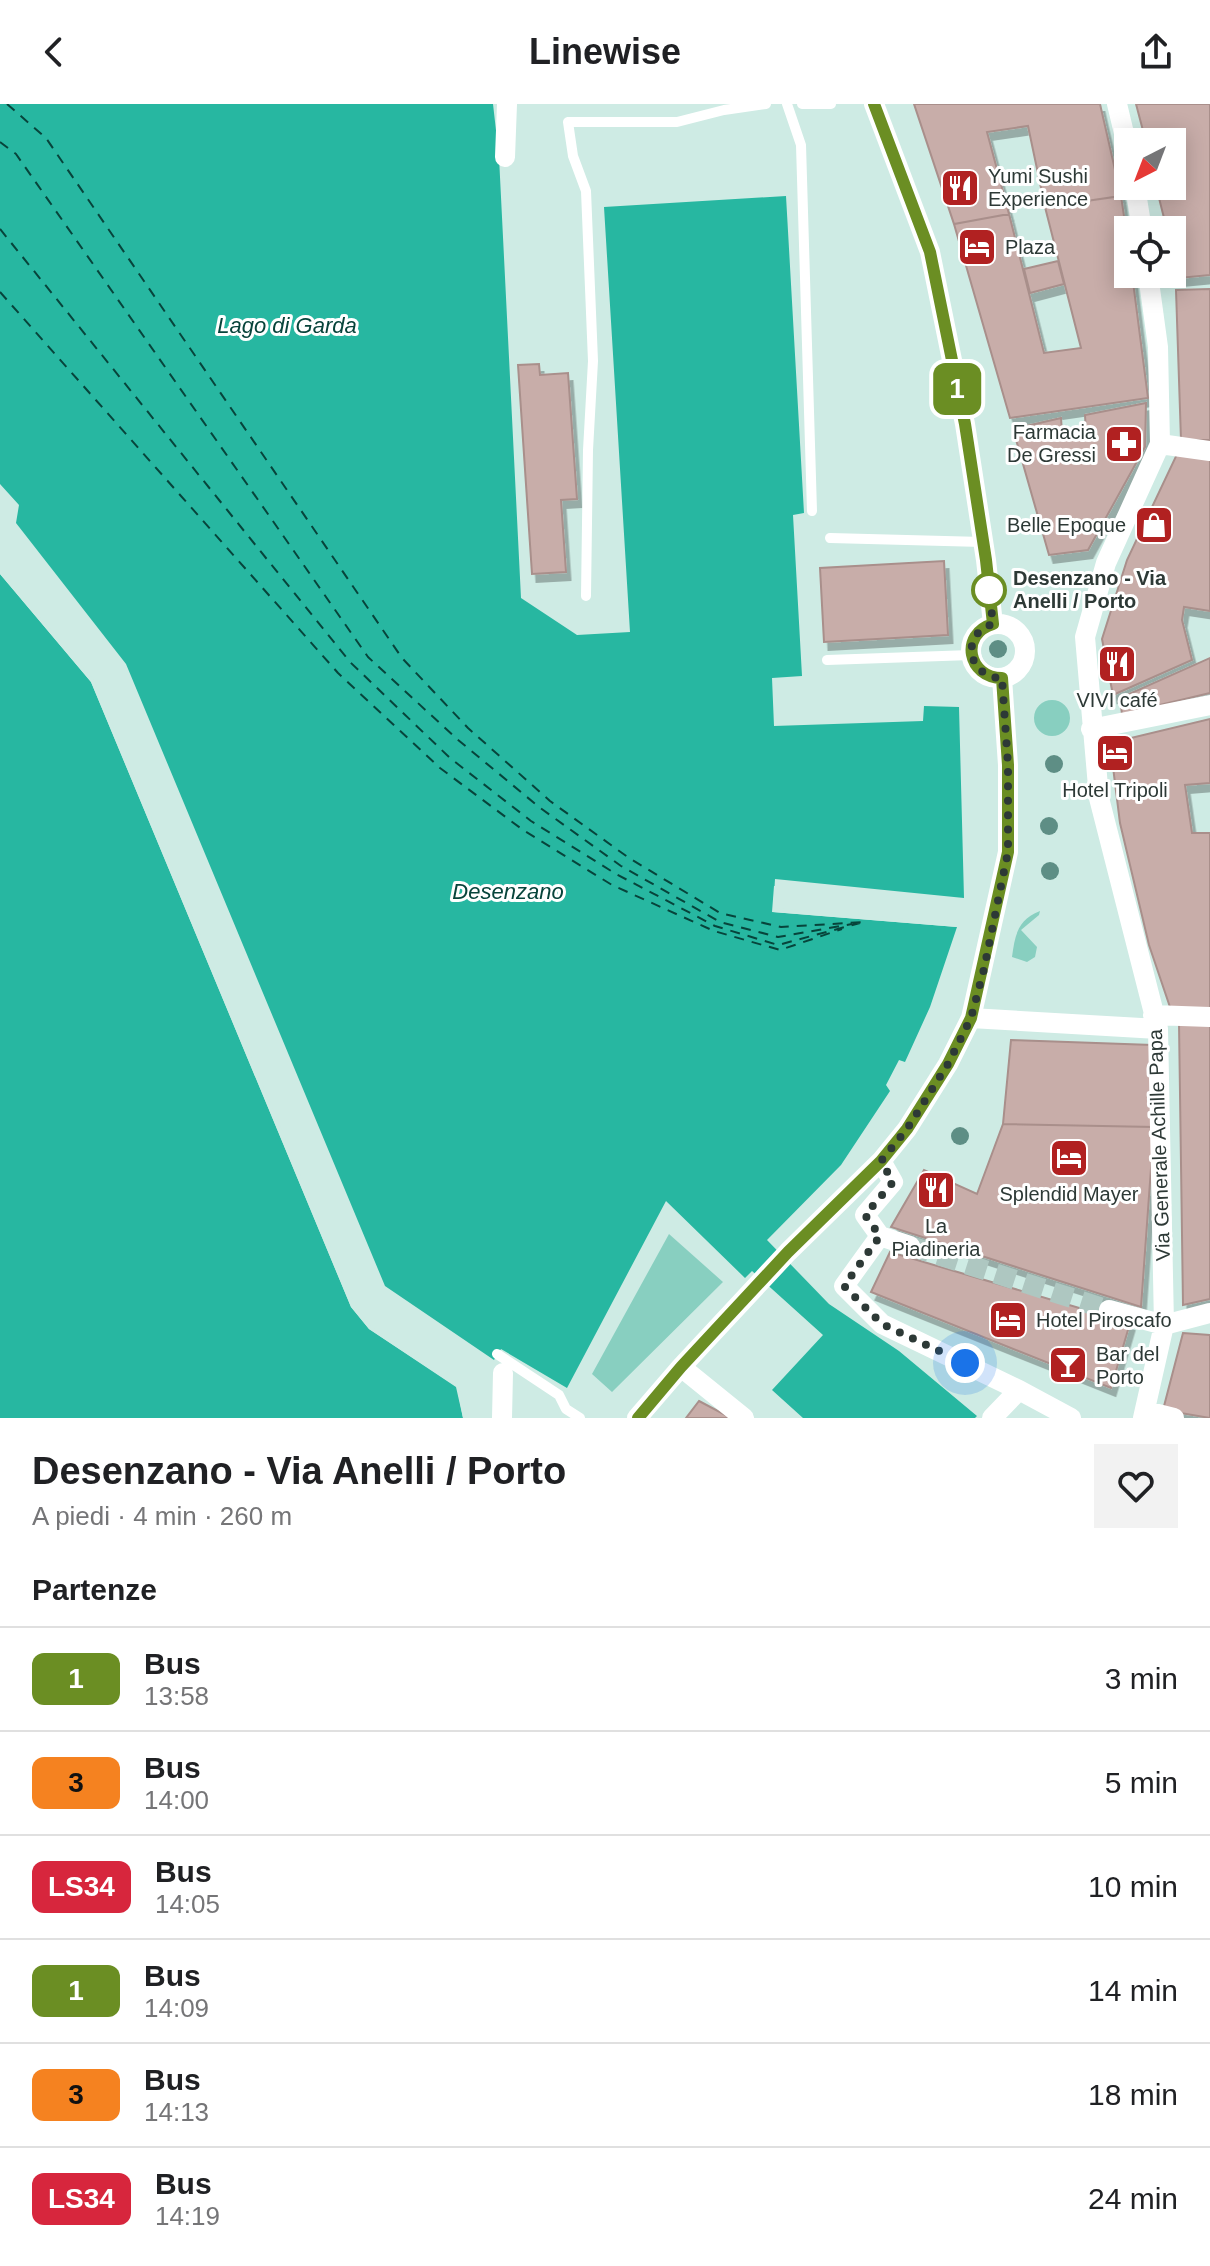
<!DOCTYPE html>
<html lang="it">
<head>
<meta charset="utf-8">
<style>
	:root { --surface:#fff; --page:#f2f2f2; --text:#202124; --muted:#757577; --line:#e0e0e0 }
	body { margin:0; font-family:Arial,sans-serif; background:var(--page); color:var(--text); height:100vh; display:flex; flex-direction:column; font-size:30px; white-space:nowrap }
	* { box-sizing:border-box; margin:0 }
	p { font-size:26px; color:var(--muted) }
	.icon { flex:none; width:44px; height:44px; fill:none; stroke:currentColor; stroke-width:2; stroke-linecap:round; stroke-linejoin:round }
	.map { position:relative; height:1314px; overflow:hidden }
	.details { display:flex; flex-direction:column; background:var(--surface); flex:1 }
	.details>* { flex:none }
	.badge { padding:0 16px; border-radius:12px; font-size:28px; line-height:52px }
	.needle { width:52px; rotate:222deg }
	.tools { position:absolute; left:1114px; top:24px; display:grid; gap:16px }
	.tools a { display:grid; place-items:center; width:72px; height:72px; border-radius:0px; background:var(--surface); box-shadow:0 4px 20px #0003; font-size:40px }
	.you { position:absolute; width:40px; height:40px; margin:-20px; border:6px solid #fff; border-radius:50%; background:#1a73e8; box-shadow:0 0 0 12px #1a73e833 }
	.map>.badge { position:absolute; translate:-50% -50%; box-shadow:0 0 0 4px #fff }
	h2 { padding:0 32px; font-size:30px; line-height:72px }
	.round { display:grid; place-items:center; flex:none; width:84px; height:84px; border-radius:0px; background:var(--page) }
	.headline { display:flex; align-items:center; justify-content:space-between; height:136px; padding:0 32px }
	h1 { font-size:38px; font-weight:800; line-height:60px }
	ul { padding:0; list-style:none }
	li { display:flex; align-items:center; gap:24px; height:104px; padding:0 32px; border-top:2px solid var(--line) }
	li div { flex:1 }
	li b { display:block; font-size:30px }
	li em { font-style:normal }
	li .badge { min-width:88px; font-weight:700; text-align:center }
	header { display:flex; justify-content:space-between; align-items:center; height:104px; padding:0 32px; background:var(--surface); font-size:36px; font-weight:800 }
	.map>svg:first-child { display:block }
</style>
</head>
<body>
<header><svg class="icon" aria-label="back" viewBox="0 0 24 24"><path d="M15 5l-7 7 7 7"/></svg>Linewise<svg class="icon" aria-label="share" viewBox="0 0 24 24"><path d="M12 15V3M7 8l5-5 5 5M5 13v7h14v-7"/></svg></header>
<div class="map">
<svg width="1210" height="1314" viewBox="0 0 1210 1314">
	<defs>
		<filter id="shadow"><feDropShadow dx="4.5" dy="8" stdDeviation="0" flood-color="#0004"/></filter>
	</defs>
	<rect width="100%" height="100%" fill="#ceebe4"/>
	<path fill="#88cfc0" d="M1034 614a18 18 0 1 1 36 0a18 18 0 1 1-36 0Z
		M1040 807 1039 811 1021 826 1037 843 1035 853 1027 858 1012 853C1015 832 1017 816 1040 807Z
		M669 1130 723 1178 612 1288 592 1270Z"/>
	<path fill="#27b7a1" d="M0 0H493L499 53 521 494 577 531 630 528 604 103 786 92 804 409 793 411 802 572 772 574 774 622 923 617 924 602 959 603 964 794 775 775 773 808 957 823 930 903 905 958 899 956 886 981 890 987 841 1061 767 1136 829 1200 899 1247 977 1312 975 1314H803L772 1286 823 1231 752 1167 745 1174 666 1097 567 1284 501 1245 494 1256 385 1182 126 560 16 419 19 401 0 380Z
		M0 470 91 578 351 1203 369 1225 457 1283 463 1314H0Z"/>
	<path fill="#ceebe4" d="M0 466 94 576 355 1201 371 1222 459 1280 467 1314H463L456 1283 369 1225 351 1203 91 578 0 470Z
		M774 782H778L776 804 958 819 957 823 772 808Z"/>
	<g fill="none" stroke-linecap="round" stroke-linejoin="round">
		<path stroke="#07443b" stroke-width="2" stroke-dasharray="10 8" stroke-linecap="butt" d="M7 0 46 34 402 554 468 624 550 697 629 754 720 809 781 823 865 818
			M0 38 16 50 368 553 457 635 539 703 621 762 720 818 778 833 852 820
			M0 125 350 558 450 654 531 717 616 770 715 822 778 841 860 819
			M0 188 338 569 440 664 523 726 612 781 714 827 780 846 842 825"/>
	</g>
	<path fill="#c8ada9" stroke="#a98f8b" stroke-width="2" filter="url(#shadow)" d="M914 0H1100L1121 92 1045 103 1028 22 987 28 1009 110 954 120Z
		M1136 0H1210V171L1179 174 1172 147V126H1167L1156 82H1172V38H1146Z
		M1121 92 1128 139V170H1132L1148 294 1010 314 954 120 1009 110 1044 249 1081 244 1045 103Z
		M1058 157 1064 180 1030 189 1024 165Z
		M1210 185V336H1181L1176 186Z
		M539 260 540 271 568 269 577 395 561 396 566 468 532 470 518 261Z
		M1146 299 1145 343 1088 446 1049 451 1013 325 1061 314 1062 329H1086L1085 311Z
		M1178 348 1210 353V507L1184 503 1182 516 1192 556 1113 591 1102 535 1127 456Z
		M944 457 948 531 824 538 820 464Z
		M1210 554V589L1122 610 1120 594Z
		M1210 615V679L1185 681 1192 729H1210V908L1171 906 1149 841 1120 719 1110 639Z
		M1210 918V1195L1183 1201 1179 919Z
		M1011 936 1152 941 1154 1023 1003 1020Z
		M1003 1020 1154 1023 1141 1203 891 1123 924 1066 977 1090Z
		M890 1148 1130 1219 1111 1284 871 1188Z
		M1183 1229 1210 1231V1314L1163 1306Z
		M699 1297 731 1314H686Z"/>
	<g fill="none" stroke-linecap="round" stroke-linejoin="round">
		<path stroke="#aec7c1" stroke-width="20" stroke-dasharray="20 10" stroke-linecap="butt" d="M910 1142 1109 1206"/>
		<path stroke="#fff" stroke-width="10" d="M787 0 801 41 812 407
			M802 0H831
			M830 434 983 438
			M586 492 588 346 593 257 586 87 573 52 568 18H677L724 6 766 0
			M827 556 971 551
			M497 1250 559 1291 566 1305 580 1314"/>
		<path stroke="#fff" stroke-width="20" d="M874 0 930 148 965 320 986 456 993 520
			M1117 0 1128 46
			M505 53 507 0
			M1135 82 1142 126
			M1160 340 1210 347
			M971 547a27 27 0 1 1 54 0a27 27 0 1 1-54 0Z
			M1091 625 1210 601
			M1153 911 1210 913
			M971 914 1158 925
			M881 1057 893 1078 865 1111 880 1132 844 1182 882 1220 1019 1286 1071 1314
			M880 1132 910 1142
			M1109 1206 1164 1221
			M1164 1221 1210 1209
			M681 1263 744 1314
			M1146 1307 1174 1314
			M502 1314 503 1269
			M637 1314 681 1263 788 1148 881 1057 907 1025 948 960 971 914 1008 748V661L1002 574
			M992 1314 1019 1286
			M1143 1314 1164 1221 1158 925 1099 694 1085 533 1106 459 1160 340 1158 243 1148 170"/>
	</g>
	<g fill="#5e8e85">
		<circle cx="998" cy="545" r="9"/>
		<circle cx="1054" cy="660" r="9"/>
		<circle cx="1049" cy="722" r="9"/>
		<circle cx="1050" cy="767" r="9"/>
		<circle cx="960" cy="1032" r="9"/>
	</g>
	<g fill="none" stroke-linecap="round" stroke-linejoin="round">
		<g stroke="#fff" stroke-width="18">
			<path id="line" d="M638 1314 681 1263 788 1148 881 1057 907 1025 948 960 971 914 1008 748V661L1002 574C968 574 959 530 993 520L986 456 965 320 930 148 874 0"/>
		</g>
		<use href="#line" stroke="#6b8e23" stroke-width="12"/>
		<path stroke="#2d3936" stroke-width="8" stroke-dasharray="0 14.4" d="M965 1259 882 1220 844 1182 880 1132 865 1111 893 1078 881 1057 907 1025 948 960 971 914 984 865 1008 748V661L1002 574C968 574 959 530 993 520L988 477 989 486"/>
	</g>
	<defs>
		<g id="restaurant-square" transform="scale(2)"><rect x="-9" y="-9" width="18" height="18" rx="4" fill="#b12121" stroke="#fff"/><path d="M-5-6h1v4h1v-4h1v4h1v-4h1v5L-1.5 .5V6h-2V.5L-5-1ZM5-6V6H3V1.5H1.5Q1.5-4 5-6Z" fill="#fff"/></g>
		<g id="hotel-square" transform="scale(2)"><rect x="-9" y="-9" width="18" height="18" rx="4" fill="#b12121" stroke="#fff"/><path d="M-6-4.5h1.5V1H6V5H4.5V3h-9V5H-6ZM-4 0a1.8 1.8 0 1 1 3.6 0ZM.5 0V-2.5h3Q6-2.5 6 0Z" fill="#fff"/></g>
		<g id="pharmacy-square" transform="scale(2)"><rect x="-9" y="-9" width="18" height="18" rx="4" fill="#b12121" stroke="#fff"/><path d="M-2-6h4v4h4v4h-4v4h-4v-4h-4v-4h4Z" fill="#fff"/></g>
		<g id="shop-square" transform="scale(2)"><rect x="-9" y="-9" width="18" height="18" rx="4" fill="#b12121" stroke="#fff"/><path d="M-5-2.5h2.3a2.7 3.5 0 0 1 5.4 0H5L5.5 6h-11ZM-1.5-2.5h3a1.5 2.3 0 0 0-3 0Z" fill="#fff"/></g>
		<g id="bar-square" transform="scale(2)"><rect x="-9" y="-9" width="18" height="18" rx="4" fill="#b12121" stroke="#fff"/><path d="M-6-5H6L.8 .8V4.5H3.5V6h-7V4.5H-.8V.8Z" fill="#fff"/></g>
	</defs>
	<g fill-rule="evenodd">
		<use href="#restaurant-square" x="960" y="84"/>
		<use href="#hotel-square" x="977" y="143"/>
		<use href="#pharmacy-square" x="1124" y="340"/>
		<use href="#shop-square" x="1154" y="421"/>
		<use href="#restaurant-square" x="1117" y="560"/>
		<use href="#hotel-square" x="1115" y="649"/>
		<use href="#hotel-square" x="1069" y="1054"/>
		<use href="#restaurant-square" x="936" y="1086"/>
		<use href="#hotel-square" x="1008" y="1216"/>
		<use href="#bar-square" x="1068" y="1261"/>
	</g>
	<circle fill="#fff" stroke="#6b8e23" stroke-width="4" cx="989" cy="486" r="16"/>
	<g text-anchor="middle" stroke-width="6" stroke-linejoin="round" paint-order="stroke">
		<g font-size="20" fill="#2d3936" stroke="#fff" text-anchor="start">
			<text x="988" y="79">Yumi Sushi<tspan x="988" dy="23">Experience</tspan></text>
			<text x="1005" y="150">Plaza</text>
			<text x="1096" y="335" text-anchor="end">Farmacia<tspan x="1096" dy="23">De Gressi</tspan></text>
			<text x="1126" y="428" text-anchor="end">Belle Epoque</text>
			<text x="1117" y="603" text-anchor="middle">VIVI café</text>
			<text x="1115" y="693" text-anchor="middle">Hotel Tripoli</text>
			<text x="1069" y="1097" text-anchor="middle">Splendid Mayer</text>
			<text x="936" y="1129" text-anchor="middle">La<tspan x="936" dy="23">Piadineria</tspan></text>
			<text x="1036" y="1223">Hotel Piroscafo</text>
			<text x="1096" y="1257">Bar del<tspan x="1096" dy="23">Porto</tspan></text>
		</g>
		<g font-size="20" font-weight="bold" fill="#2d3936" stroke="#fff" text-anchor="start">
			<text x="1013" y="481">Desenzano - Via<tspan x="1013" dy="23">Anelli / Porto</tspan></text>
		</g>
		<g font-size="20" fill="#2d3936" stroke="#fff">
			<text transform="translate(1159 1041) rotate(-92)" y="7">Via Generale Achille Papa</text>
		</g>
		<g font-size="22" font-style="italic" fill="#07443b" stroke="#fff">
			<text x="287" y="229">Lago di Garda</text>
			<text x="508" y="795">Desenzano</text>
		</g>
	</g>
</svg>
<div class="tools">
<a><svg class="needle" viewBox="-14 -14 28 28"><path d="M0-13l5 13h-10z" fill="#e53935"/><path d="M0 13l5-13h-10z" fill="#757577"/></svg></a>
<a><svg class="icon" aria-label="locate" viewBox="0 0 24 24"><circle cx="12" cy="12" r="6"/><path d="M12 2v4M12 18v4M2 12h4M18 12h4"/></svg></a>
</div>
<div class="you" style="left:965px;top:1259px"></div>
<b class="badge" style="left:957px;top:285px;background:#6b8e23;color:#fff">1</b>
</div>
<section class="details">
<div class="headline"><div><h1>Desenzano - Via Anelli / Porto</h1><p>A piedi · 4 min · 260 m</p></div><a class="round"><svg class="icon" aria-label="heart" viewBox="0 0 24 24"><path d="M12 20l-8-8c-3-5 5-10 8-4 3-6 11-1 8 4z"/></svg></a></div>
<h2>Partenze</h2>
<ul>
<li><span class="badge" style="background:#6b8e23;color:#fff">1</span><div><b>Bus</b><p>13:58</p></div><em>3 min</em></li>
<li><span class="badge" style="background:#f58220;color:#111">3</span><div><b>Bus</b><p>14:00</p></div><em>5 min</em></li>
<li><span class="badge" style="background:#d7263d;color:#fff">LS34</span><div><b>Bus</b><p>14:05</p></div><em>10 min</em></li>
<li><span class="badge" style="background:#6b8e23;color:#fff">1</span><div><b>Bus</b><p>14:09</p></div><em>14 min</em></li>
<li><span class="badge" style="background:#f58220;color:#111">3</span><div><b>Bus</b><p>14:13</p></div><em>18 min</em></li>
<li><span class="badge" style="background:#d7263d;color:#fff">LS34</span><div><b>Bus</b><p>14:19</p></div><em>24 min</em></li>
</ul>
</section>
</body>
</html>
